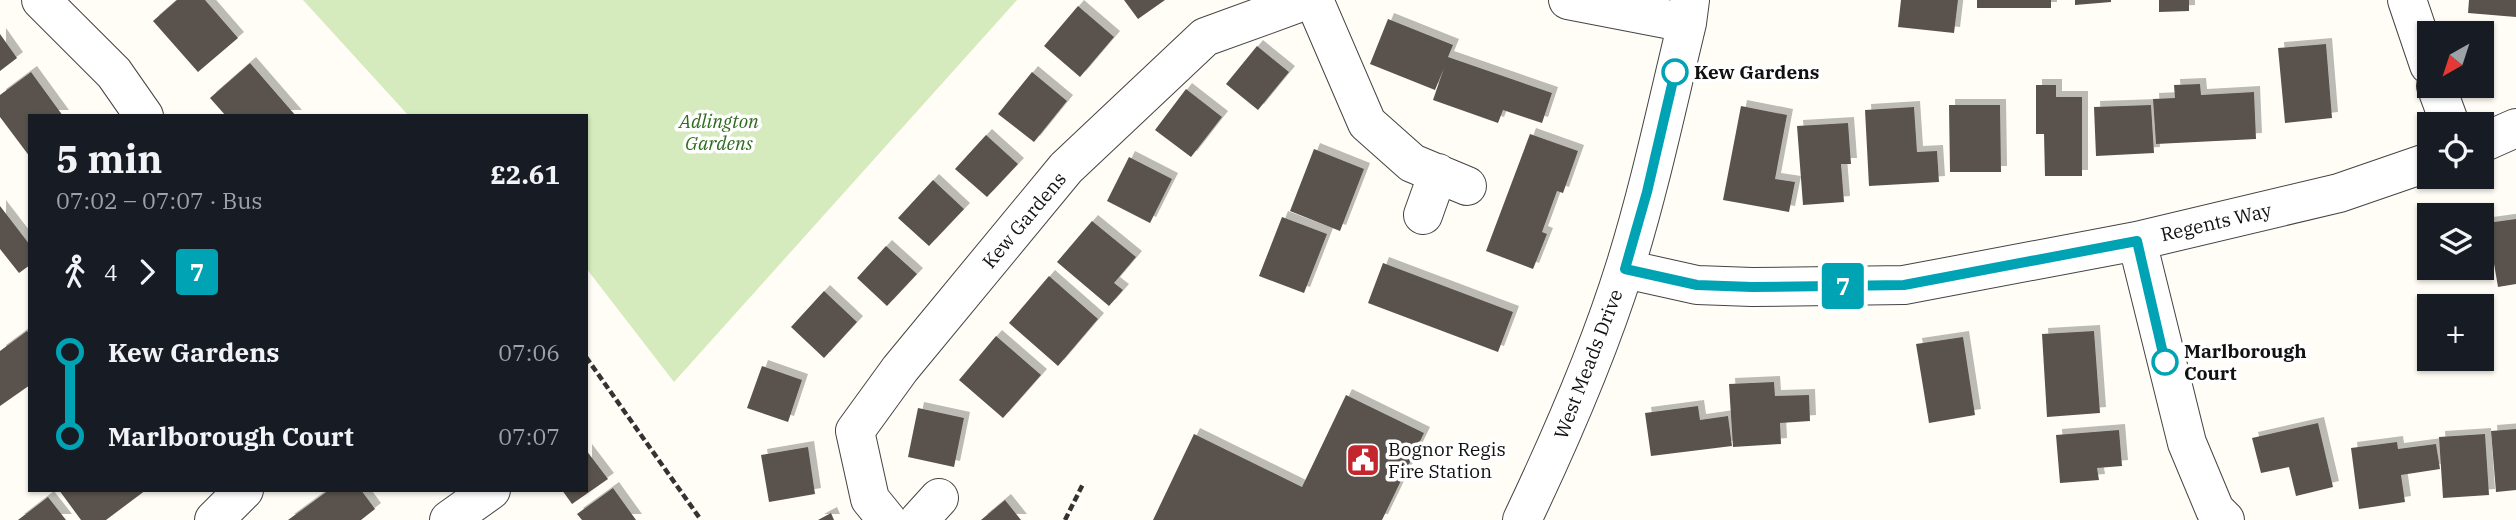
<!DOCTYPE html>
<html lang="en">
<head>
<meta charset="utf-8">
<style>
	:root { --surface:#171b24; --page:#20242c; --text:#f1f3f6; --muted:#9ea1a6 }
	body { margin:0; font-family:"IBM Plex Serif",serif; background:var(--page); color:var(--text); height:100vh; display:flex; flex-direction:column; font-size:26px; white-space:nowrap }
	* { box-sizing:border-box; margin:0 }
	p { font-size:23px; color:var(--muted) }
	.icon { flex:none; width:38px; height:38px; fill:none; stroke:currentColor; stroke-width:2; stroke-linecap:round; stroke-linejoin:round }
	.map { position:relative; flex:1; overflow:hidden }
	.details { position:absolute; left:28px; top:114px; width:560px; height:378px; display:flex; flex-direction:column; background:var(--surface); border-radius:0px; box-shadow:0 2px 5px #0004 }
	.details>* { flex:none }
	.badge { padding:0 14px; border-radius:5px; font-size:24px; line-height:46px }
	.needle { width:46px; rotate:219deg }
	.tools { position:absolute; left:2417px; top:21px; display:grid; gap:14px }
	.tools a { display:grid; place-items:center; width:77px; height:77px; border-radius:0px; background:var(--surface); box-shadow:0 2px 5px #0004; font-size:35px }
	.map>.badge { position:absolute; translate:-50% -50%; box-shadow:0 0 0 4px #fff }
	.legs { display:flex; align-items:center; gap:10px; height:77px; padding:0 28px; font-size:23px }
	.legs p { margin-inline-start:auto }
	.summary { display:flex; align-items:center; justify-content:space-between; height:119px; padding:0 28px }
	h1 { font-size:38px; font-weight:700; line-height:52px }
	ul { padding:0 28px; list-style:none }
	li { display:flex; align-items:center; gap:24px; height:84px; font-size:26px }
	li i { display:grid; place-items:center; width:10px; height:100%; margin:0 9px; background:currentColor }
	li i::after { content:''; width:18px; height:18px; margin:-9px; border:5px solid; border-radius:50%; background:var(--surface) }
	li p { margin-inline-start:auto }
	li:first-child i { background:linear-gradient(#0000 50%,currentColor 0) }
	li:last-child i { background:linear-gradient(currentColor 50%,#0000 0) }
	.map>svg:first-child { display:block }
</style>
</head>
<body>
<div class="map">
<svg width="2516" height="520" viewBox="0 0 2516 520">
	<defs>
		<filter id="shadow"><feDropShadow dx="6" dy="-6" stdDeviation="0" flood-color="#0004"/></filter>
	</defs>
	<rect width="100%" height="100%" fill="#fffdf5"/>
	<path fill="#d5ebbd" d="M303 0H1017L674 382 586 268V116L408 115Z"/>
	<path fill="#5a524d" filter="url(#shadow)" d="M177 0H205L238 38 198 72 153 21Z
		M1124 0H1165L1138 19Z
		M1901 0H1958L1954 33 1898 27Z
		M1977 0H2051V8H1977Z
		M2075 0H2111V2L2075 5Z
		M2159 0H2189V11L2159 12Z
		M2469 0H2516V17L2468 13Z
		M1078 6 1114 37 1080 77 1044 46Z
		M1388 19 1453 45 1448 57 1552 93 1542 123 1503 110 1498 123 1433 100 1444 68 1435 90 1370 64Z
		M0 34 17 58 0 71Z
		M2326 44 2332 118 2285 123 2278 48Z
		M1257 46 1289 72 1258 110 1226 84Z
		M250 63 276 93 296 116H226L210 98Z
		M31 72 63 116H30V157L0 117V95Z
		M1032 72 1067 101 1034 142 998 114Z
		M2200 84 2201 95 2254 92 2256 139 2156 144 2153 99 2175 98 2174 85Z
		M2036 85H2056V97H2082V176H2045L2044 134H2036Z
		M1186 89 1222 117 1191 157 1155 130Z
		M1949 105H2000L2001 172H1950Z
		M2151 105 2154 153 2096 156 2094 107Z
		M1741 106 1787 115 1775 179 1795 182 1789 212 1723 200Z
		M1914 107 1917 152 1937 151 1939 182 1869 186 1865 110Z
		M1848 123 1851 164H1841L1844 202 1803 205 1797 126Z
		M1530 134 1578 151 1563 193 1557 191 1542 232 1547 234 1533 269 1486 251Z
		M986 135 1018 164 987 197 955 169Z
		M1314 149 1364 169 1340 231 1290 211Z
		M1129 157 1172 179 1150 223 1107 201Z
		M933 180 964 209 929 246 898 218Z
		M0 206 30 245V265L19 273 0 249Z
		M1282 217 1327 234 1304 293 1259 276Z
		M2516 219V284L2498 287 2487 223Z
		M1092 221 1136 257 1114 283 1123 290 1109 306 1057 262Z
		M886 246 917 274 887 306 857 278Z
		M1383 263 1513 312 1498 352 1368 303Z
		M1049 276 1098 319 1058 366 1009 323Z
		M824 291 857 322 824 358 791 327Z
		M27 331 30 334V385L0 406V351Z
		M2094 331 2100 413 2047 417 2042 334Z
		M996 336 1041 375 1003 418 959 380Z
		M1963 337 1975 415 1929 423 1916 344Z
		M762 366 802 380 788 422 747 408Z
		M1774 382 1775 396 1809 395 1810 421 1780 423 1781 444 1733 447 1729 384Z
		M1346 395 1424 433 1382 520H1153L1194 434 1302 487Z
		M1698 406 1700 420 1728 416 1732 446 1651 456 1645 413Z
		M918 408 964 418 954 467 908 457Z
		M2318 423 2333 487 2296 496 2289 467 2261 473 2252 438Z
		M2516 429V490L2496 492 2491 431Z
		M2119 430 2122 466 2097 468 2099 480 2060 483 2056 435Z
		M2485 434 2489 495 2443 498 2439 437Z
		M2397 442 2398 449 2436 444 2440 469 2401 475 2405 502 2359 509 2351 448Z
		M808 447 815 494 769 502 761 455Z
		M586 450 608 479 572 504 562 490H586Z
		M613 488 636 520H582L577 514Z
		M59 490H146L106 520H81Z
		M329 490H361L375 509 361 520H288Z
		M48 497 66 520H18Z
		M1005 500 1021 520H981Z
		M831 513 834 520H818Z"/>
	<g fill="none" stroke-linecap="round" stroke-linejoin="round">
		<g stroke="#444" stroke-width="40">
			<path id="minor" d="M41 0 114 73 144 116
				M1314 0 1367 123 1412 163 1467 186
				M1568 0 1687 23
				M2407 0 2429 65
				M2436 86 2450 124
				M2482 143 2516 128
				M1423 215 1438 173
				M2137 241 2187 443 2215 510 2225 520
				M1625 269 1697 285 1752 287 1904 285 2137 241 2339 193 2429 162
				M214 520 244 490
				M449 520 491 490
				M887 520 870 499 855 431 900 369 1066 168 1205 37 1307 0
				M919 520 939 498
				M1522 520C1561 438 1598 354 1625 267 1650 187 1667 105 1687 23L1690 0"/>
		</g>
		<path stroke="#333" stroke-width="4.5" stroke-dasharray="7 3.5" stroke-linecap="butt" d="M586 357 701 520
			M1065 520 1083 484"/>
		<use href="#minor" stroke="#fff" stroke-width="38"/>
	</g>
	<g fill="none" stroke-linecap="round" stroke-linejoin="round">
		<g stroke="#fff" stroke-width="16">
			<path id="line-1" d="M1675 72 1647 192 1625 269 1697 285 1752 287 1904 285 2137 241 2165 362"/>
		</g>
		<use href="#line-1" stroke="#00a3b4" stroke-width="10"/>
	</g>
	<defs>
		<g id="civic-square" transform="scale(1.75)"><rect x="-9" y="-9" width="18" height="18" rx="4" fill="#c4262e" stroke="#fff"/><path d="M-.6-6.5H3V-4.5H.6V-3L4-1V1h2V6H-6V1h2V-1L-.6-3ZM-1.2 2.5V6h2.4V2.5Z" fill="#fff"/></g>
	</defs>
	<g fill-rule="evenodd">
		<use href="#civic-square" x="1363" y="460"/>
	</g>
	<g fill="#fff" stroke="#00a3b4" stroke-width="3.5">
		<circle cx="1675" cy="72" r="12"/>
		<circle cx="2165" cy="362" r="12"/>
	</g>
	<g text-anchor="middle" stroke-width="7" stroke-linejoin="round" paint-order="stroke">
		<g font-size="19" font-weight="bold" fill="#111" stroke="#fff" text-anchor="start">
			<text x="1694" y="79">Kew Gardens</text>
			<text x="2184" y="358">Marlborough<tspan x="2184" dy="22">Court</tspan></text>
		</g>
		<g font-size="19" font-style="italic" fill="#2f6b1f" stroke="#fff">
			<text x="719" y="128">Adlington<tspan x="719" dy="22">Gardens</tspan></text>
		</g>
		<g font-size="19" fill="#111" stroke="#fff">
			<text transform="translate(1024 220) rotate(-50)" y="7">Kew Gardens</text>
			<text transform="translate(2216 222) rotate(-13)" y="7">Regents Way</text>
			<text transform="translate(1588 364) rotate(-69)" y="7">West Meads Drive</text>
		</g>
		<g font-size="19" fill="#111" stroke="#fff" text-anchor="start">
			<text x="1388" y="456">Bognor Regis<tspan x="1388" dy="22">Fire Station</tspan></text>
		</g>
	</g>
</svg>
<div class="tools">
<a><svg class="needle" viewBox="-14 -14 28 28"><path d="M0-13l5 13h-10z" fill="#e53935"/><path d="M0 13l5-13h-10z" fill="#9ea1a6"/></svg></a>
<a><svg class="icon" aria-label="locate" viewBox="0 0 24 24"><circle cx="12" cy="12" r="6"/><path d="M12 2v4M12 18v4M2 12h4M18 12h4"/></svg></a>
<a><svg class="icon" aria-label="layers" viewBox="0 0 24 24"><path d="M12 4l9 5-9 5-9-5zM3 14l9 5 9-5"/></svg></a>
<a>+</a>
</div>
<b class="badge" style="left:1843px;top:286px;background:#00a3b4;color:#fff">7</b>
<section class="details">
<div class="summary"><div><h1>5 min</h1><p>07:02 – 07:07 · Bus</p></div><b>£2.61</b></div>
<div class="legs"><svg class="icon" aria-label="walk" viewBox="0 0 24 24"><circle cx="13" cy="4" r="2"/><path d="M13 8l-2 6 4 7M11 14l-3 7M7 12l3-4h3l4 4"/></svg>4<svg class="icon" aria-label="forward" viewBox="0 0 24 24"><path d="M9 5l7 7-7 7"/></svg><b class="badge" style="background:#00a3b4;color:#fff">7</b></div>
<ul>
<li><i style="color:#00a3b4"></i><b>Kew Gardens</b><p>07:06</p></li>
<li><i style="color:#00a3b4"></i><b>Marlborough Court</b><p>07:07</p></li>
</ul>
</section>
</div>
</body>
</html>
